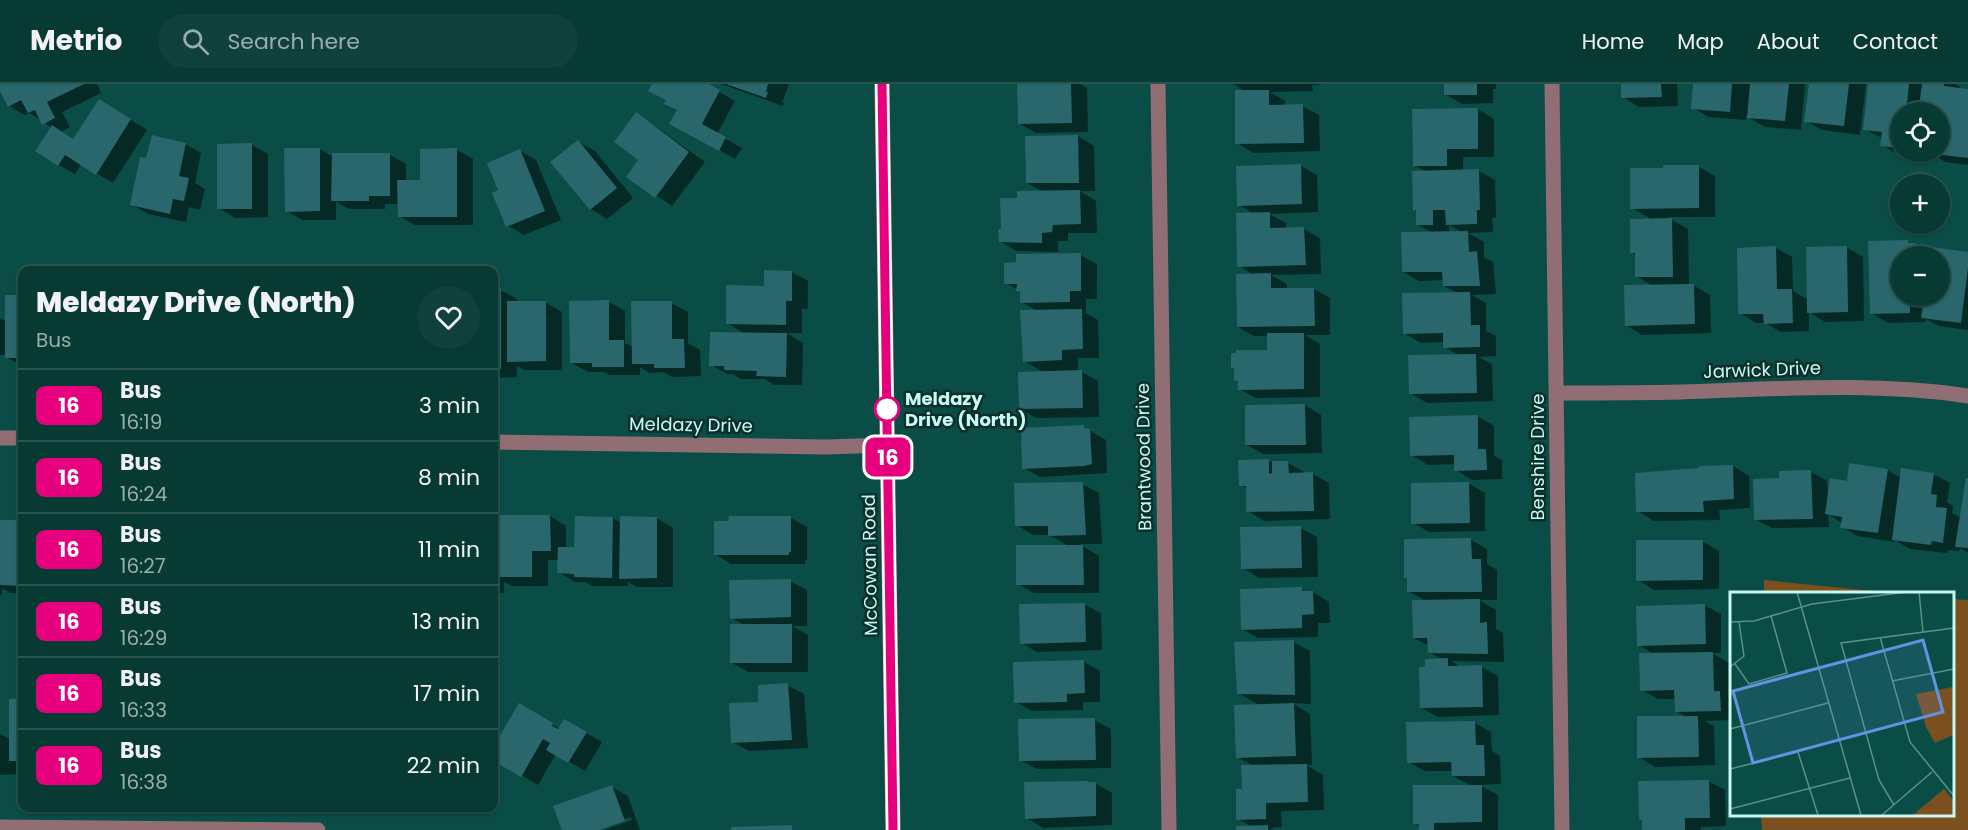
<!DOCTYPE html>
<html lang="en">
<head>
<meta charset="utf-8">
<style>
	:root { --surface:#083a34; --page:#11413c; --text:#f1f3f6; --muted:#98adac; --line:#29544f }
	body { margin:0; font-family:Poppins,sans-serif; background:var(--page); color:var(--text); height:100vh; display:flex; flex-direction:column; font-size:22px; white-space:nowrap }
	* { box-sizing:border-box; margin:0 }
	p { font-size:20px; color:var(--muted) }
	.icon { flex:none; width:33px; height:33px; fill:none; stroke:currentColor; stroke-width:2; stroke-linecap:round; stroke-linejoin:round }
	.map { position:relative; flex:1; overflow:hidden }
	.drawer { position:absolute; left:18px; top:182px; width:480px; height:546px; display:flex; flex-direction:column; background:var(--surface); border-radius:12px; box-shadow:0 2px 4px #0004,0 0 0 2px var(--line) }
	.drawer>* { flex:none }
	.badge { padding:0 12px; border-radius:9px; font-size:21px; line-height:39px }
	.controls { position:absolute; left:1890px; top:18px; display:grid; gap:12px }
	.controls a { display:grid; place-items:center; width:60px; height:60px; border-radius:50%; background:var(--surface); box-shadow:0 2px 4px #0004,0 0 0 2px var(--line); font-size:30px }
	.map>.badge { position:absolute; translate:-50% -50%; box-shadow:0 0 0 3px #fff }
	.round { display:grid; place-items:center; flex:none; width:63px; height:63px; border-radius:32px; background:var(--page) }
	.summary { display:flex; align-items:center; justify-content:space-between; height:102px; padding:0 18px }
	h1 { font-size:28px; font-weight:800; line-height:45px }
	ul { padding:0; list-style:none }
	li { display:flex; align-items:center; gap:18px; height:72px; padding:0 18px; border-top:2px solid var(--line) }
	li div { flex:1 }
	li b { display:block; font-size:22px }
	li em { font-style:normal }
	li .badge { min-width:66px; font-weight:700; text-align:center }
	header { display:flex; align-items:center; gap:36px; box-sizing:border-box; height:84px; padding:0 30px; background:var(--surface); border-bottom:2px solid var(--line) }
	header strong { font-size:28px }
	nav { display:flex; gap:33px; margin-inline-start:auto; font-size:21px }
	.search { width:420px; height:54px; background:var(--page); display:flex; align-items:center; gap:15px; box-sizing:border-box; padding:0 21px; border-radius:33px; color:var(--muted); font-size:22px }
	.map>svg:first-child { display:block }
</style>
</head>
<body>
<header>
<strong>Metrio</strong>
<div class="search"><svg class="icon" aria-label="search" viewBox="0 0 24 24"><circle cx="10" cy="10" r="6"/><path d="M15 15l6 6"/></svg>Search here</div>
<nav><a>Home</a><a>Map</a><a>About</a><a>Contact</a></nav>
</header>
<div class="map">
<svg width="1968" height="746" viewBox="0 0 1968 746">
	<rect width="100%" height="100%" fill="#0a4d46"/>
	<path fill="#7c4f1e" d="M1764 496 1893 509H1764Z
		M1952 515 1968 516V746H1762L1761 730H1952Z"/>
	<path fill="#0007" fill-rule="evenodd" d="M0 0H97L101 9 62 28 70 43 61 48 74 56 115 26 147 46 113 99 81 80 75 90 59 81 52 44 30 29 25 31 9 22 0 4Z
		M653 0H705L735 17 717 50 742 64 735 75 671 39 678 26Z
		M721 0H789L782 18 784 19 783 22Z
		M1019 0H1080L1087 4 1088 48 1036 49 1020 40Z
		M1233 0H1325L1312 1 1313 7 1270 8 1285 17V22H1302L1319 31 1320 67 1253 69 1237 59 1247 8Z
		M1445 0H1496V5H1493V19L1462 20 1445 10Z
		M1622 0H1677L1678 22 1639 23 1623 13Z
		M1694 0H1805L1801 46 1765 43 1746 32V36L1709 33 1693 24Z
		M1810 0H1866L1860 51 1822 46 1806 37Z
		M1869 0H1955L1961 4V6L1968 7V81L1945 78 1929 68H1940V28H1933L1923 23V28H1900V68H1916V72L1898 70 1882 61V54L1864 45Z
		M1478 25 1494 35V73H1463V87H1479L1495 96 1496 134H1492L1493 148 1468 149 1484 158V174L1493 178 1496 210 1472 211 1486 219V247L1496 252V272L1478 273 1492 280 1493 317 1427 319 1410 309 1458 271 1445 263V258L1421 259 1404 249 1458 209 1444 202V196L1419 197 1403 188 1433 149 1418 141V128L1414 126 1427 88 1414 81ZM1449 141 1463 149H1449Z
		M636 30 652 40 705 78 672 122 628 93 640 76Z
		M1078 52 1094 62 1095 107H1080L1096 117 1097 149H1068V157H1058V168L1016 167 1000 157 1002 147 1019 115 1043 108 1027 99 1026 53Z
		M578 58 595 67 633 114 607 135 591 125 552 79Z
		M185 60 201 69 195 99 205 105 200 126 189 123 186 138 148 130 131 120 148 76Z
		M252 61 268 70V133L235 134 219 124Z
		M320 65 333 73 390 71 406 80V98H422L457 66 473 75V141H415L399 132V120H385V125H349L336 118V136H303L286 127Z
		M520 67 536 76 561 136 524 151 508 142 500 107Z
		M1301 82 1317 91 1318 128 1269 130 1286 139V145H1304L1320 154 1321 190 1271 191 1287 200V206L1314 205 1330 214V251H1305L1320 260V313L1256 314 1239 305V299L1236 296 1269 268V252H1254L1238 243 1254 191 1239 182 1255 130 1238 121Z
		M1699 83 1715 92V133H1667L1688 145 1689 201H1693L1710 211 1711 249 1642 251 1626 241 1653 202 1636 192V171L1632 168 1653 136 1632 124 1631 85Z
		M1869 158H1908L1932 170 1968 169V246L1939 242 1926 235V238L1888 239 1871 229ZM1910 167 1920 172H1940V212H1900V172H1914L1909 169Z
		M1846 163 1863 173 1864 237 1825 238 1809 228V247L1781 248 1765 239H1756L1740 229 1776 164 1792 173 1793 207 1809 216Z
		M1080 171 1097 180V215H1086V229L1098 236 1099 274H1078V288H1082L1098 297 1099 333 1036 334 1020 325 1045 289 1024 277 1037 227 1022 218 1021 208 1006 199Z
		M792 188 808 197V225H802V249H786L803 259 802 301H774L765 295H741L733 290H727L711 281 745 250 727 239 766 203Z
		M494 206H500L517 215V218H545L562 228V286H525L517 282V293L496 294V297H494Z
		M7 213H22V282L6 273V271H0V234L7 238Z
		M609 218 625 227V259L633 263 671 219 688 228V259L700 266 701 292 672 293 664 288 650 289 640 283V291H610L604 288H588L572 279Z
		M1305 321 1321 331 1322 369 1263 370 1247 361Z
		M1477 332 1494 342V372L1502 376V395L1472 396 1456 386V380L1428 381 1412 371Z
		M1083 343 1106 356 1107 389 1040 393 1024 384Z
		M1269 377 1273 379H1288L1304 388V390H1313L1329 399 1330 435 1264 437 1248 427V405L1240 401Z
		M1733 382 1749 392 1750 424 1719 426 1720 436 1654 437 1638 427Z
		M1887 386 1901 394 1933 390 1950 399 1947 418 1953 422 1952 429 1961 434 1968 396V469L1960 464 1959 467 1948 466 1947 469 1910 465 1895 456V458L1858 452 1842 443V439L1828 430 1829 443 1772 444 1755 435 1781 396 1811 388 1827 397 1828 411H1829L1848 398Z
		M1468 399 1485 409V447L1429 448 1413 439Z
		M1082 400 1099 409 1102 460H1079L1099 472V509H1034L1018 500 1069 462 1049 451H1033L1017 441Z
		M550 432 566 442V465H575L576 434H613L621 439V434H657L673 444V503H637L628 498V502H592L585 498H575L559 488V476H548V502H512L504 498V509H494V443Z
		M791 434 807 443V476H805V480H731L715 470Z
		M0 438H22V509H10L2 504V511H0Z
		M1300 444 1317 453 1318 493 1259 494 1243 484Z
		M1471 456 1487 465V480L1497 486V516H1479L1496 526V545L1503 549 1504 578 1451 577 1461 583H1481L1498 592 1499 631 1438 633 1422 624 1426 584 1443 576 1429 568V562L1414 554 1426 517 1408 507V495L1405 493Z
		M1702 457 1719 467V505L1654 506 1638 496Z
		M790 497 807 506V542H792L808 551V588H748L732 579 746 542 732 534Z
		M1301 505 1307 508H1313L1329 518 1330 539H1318V553L1258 554 1242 545Z
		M1084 520 1101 529 1102 566 1037 568 1021 559Z
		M1704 521 1721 530V569H1712L1729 579 1731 636 1704 637 1714 642 1715 681 1655 683 1639 673 1686 633 1676 627V615H1658L1642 606 1655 571 1639 561Z
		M1293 558 1310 567 1311 620 1292 619 1310 630 1312 681H1306L1323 691 1324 726 1281 727 1282 743 1270 744 1274 746H1238V743H1252L1238 735 1243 707 1254 682 1237 673 1259 621 1238 609Z
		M1084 578 1100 587V618H1083V626L1032 627 1016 618Z
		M787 601 804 610 808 664 749 667 733 658 760 619Z
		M10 616H22V683L18 680V690L0 691V650L10 655Z
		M519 621 560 645 565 637 602 658 585 687 556 670 538 701 494 675V683V656L498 658Z
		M1094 636 1111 645V684L1037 685 1020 676Z
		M1475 639 1491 648 1492 667 1500 672 1501 700 1479 701 1498 711V746H1421L1420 742 1415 739 1472 702 1453 692V687H1425L1408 678Z
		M1708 697 1725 706 1726 742 1701 743V746H1644V736Z
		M1095 699 1112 709V741L1043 744 1027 734Z
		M612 703 628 712 640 746H604L632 736 631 733 594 746H563L555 723Z"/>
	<path fill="#2a676d" d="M0 0H84L47 18 55 34 42 41 35 26 28 29 21 16 8 23 0 7Z
		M652 0H709L720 6 702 40 726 53 719 67 669 40 677 26 664 20 666 16 648 7Z
		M726 0H768L766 8H768L766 14Z
		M1017 0H1071L1072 39 1018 40Z
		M1444 0H1477V11H1444Z
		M1621 0H1661L1662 13 1621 14Z
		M1693 0H1732L1730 28 1691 25Z
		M1750 0H1789L1785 37 1747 34Z
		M1809 0H1849L1844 42 1804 38Z
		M1868 0H1909L1906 28H1900V64L1880 62 1882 48 1863 46Z
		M1922 0H1944V2L1968 5V74L1926 69 1940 68V28H1933V24L1919 22Z
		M1235 6H1269V21L1303 20 1304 59 1235 60Z
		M99 15 131 35 96 91 65 71 58 82 35 67 52 41 73 55Z
		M1478 24V65H1447V82H1413L1412 25Z
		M636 28 689 68 655 114 626 93 638 76 614 58Z
		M152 51 186 59 179 92 189 94 184 117 173 115 170 130 130 121 140 73 146 74Z
		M1078 51 1079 99H1026L1025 52Z
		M578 56 617 104 590 126 550 78Z
		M252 59V125H217V60Z
		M284 64H320V127L285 128Z
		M457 64V133H398L397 96H420V65Z
		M520 65 545 127 506 143 492 109 498 106 487 79Z
		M332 69H390V112H369V117H331Z
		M1301 80 1302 120 1237 122 1236 82Z
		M1663 81H1699V124L1630 125V84H1663Z
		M1479 85 1480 126H1477V140L1446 141 1445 126H1433V141H1416V126L1413 127 1412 87Z
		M1080 106 1081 140 1053 141 1052 148 1042 149V159L999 158 998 145H1001L1000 114H1017V107Z
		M1270 128V144L1304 143 1306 181 1237 183 1236 129Z
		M1672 134 1673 193H1635V169H1630V135Z
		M1468 147 1469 168 1477 167 1480 202H1443L1442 188H1402L1401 148Z
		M1908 156V159H1916V172H1900V212H1910V229L1870 230 1868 157Z
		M1776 162 1777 205H1792L1793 239 1764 240 1763 230H1738L1737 164Z
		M1847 162 1848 228 1807 229 1806 163Z
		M1931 163 1968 168V184L1961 239 1921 234 1924 212H1940V172H1930Z
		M1081 169V207H1070V218L1020 219V207H1016L1017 200H1004V179L1016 178V170Z
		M764 186 792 187V217H786V241L726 240V201L764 202Z
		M1271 189V204H1314L1315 242 1237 243 1236 190Z
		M1694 200 1695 240 1625 242 1624 201Z
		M494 204H501V285H494Z
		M1470 208 1471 241H1480V263L1443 264V249L1403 250 1402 209Z
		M5 211H22V274H5Z
		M609 216V256H624V283H592V279H570L569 217Z
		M507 217H546V277L507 278Z
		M631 217H672V255H684L685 284H654V280H632Z
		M1082 225 1083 265 1062 266V276L1023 278 1020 226Z
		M710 248 787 249 786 293 756 292 757 287 724 286V282H709Z
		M1267 249H1304V305L1238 306V297H1234V284H1231V269H1236V266H1267Z
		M1476 270 1477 309 1409 310 1408 271Z
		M1082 286 1083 324 1019 325 1018 288Z
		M1305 320 1306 361H1245V321Z
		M1478 331V365H1486L1487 386 1454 387V371L1410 372 1409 333Z
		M1084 341V344L1090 345 1092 380 1084 382 1022 385 1021 344Z
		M1269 375V390L1272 389V377H1288L1289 389 1313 388 1314 427 1246 428V402H1239L1238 376Z
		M1849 379 1888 385 1878 449 1840 444 1842 433 1825 430 1830 394 1847 397Z
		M1733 381 1734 415 1703 417 1704 428H1636L1635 389 1699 384V382Z
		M1901 384 1934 389 1931 410 1937 411 1936 423 1947 424 1943 459 1932 457 1931 461 1892 456Z
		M1811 386 1813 435 1754 436 1753 395 1779 394V387Z
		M1966 394H1968V464L1955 463Z
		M1083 398 1086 451 1048 452V442H1015L1014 399Z
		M1469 398 1470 439 1411 440V399Z
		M494 431H550L551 467H532V493H494Z
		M575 432 613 433 612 494 574 493V490L557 489 558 463H574Z
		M620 432 657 433V494L619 495Z
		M729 432H791V468H789V471H714V437H728Z
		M0 436H22V502L0 501Z
		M1301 442 1302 484 1241 485 1240 443Z
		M1471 454 1472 475H1481L1482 508H1407V494H1404V455Z
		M1636 456H1703V496L1636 497Z
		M1016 461H1083L1084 501H1016Z
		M791 495V533L730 535 729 496Z
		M1302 503V507H1313L1314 530 1302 531V544L1241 546 1240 505Z
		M1480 515V539L1487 538 1488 570 1428 569 1427 554H1413L1412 516Z
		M1085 519 1086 558 1020 560 1019 520Z
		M1705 520 1706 560 1637 562 1636 522Z
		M730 540H792V579H730Z
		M1294 556 1295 611 1237 610 1234 558Z
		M1713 568 1714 607H1720L1721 627 1675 628 1674 606 1640 607 1639 569Z
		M1448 574V582L1482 581 1483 623 1420 624 1419 583H1425V575Z
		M1084 576 1085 609 1067 610V618L1014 619 1013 578Z
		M788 599 792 656 731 659 729 619 758 618V601Z
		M9 615H22V677H9Z
		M519 619 553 639 552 642 558 645 564 635 587 648 568 679 546 666 550 659 543 655 521 693 494 677V662Z
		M1294 619 1296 672 1236 674 1234 621Z
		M1637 632H1698L1699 673 1637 674Z
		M1095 634 1096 676 1019 677 1018 635Z
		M1475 637 1476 661H1484L1485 692H1452L1451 678 1407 679 1406 638Z
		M1307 680 1308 718 1266 719V735L1236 736V705H1242L1241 681Z
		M1709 696 1710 734H1685V746H1642V736L1639 735 1638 697Z
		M1088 697V698H1096V732L1025 735 1024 698Z
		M612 701 625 737 599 746H562L553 722Z
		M1413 701H1482V738L1434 739V746H1419V740H1413Z
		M792 741V746H731V743Z
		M1268 741V746H1236V742Z"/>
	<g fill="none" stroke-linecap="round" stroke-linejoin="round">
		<path stroke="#916d74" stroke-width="15" d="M1158 0 1169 746
			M1552 0 1562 746
			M1557 309C1598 309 1640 309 1681 308 1776 305 1873 298 1968 312
			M0 354H22
			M494 358 826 363 888 361
			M0 743 318 746"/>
		<path stroke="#dc94a5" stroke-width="15" d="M882 0 893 746"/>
	</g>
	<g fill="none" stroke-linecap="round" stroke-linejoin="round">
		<g stroke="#fff" stroke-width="14">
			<path id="line" d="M882 0 893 746"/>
		</g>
		<use href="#line" stroke="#e6007e" stroke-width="9"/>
	</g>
	<circle fill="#fff" stroke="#e6007e" stroke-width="3" cx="887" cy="325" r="12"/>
	<g text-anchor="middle" stroke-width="5" stroke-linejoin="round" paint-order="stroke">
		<g font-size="18" fill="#c7faf2" stroke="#0a2f2b">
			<text transform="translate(1762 286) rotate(-2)" y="6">Jarwick Drive</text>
			<text transform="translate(691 341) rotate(1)" y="6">Meldazy Drive</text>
			<text transform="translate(1144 373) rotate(-91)" y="6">Brantwood Drive</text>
			<text transform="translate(1538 373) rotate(-90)" y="6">Benshire Drive</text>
			<text transform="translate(870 481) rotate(-91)" y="6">McCowan Road</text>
		</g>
		<g font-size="18" font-weight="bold" fill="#c7faf2" stroke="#0a2f2b" text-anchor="start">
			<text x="905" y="321">Meldazy<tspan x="905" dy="21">Drive (North)</tspan></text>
		</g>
	</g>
	<g transform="translate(1730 508)">
		<rect width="224" height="224" fill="#0a4d46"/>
		<path d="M223 95V143L205 151 196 135 186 102ZM214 197 223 208V223H183Z" fill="#7c4f1e"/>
		<path fill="none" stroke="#56928b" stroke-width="1.5" d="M67 0 131 223M189 0 193 40M0 30 24 29 82 12 177 0M150 45 180 150 224 204M5 72 19 92 57 81 41 24M0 75 14 64 9 30M162 89 224 77M0 137 98 111M0 177 68 160 88 223M164 213 149 188 111 51 224 36M0 217 120 186M152 223 202 180"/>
		<path fill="#6193e2" fill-opacity="0.15" stroke="#6193e2" stroke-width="3" d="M193 48 213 120 23 171 3 99Z"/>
		<rect width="224" height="224" fill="none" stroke="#c7faf2" stroke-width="3"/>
	</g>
</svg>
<div class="controls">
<a><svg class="icon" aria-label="locate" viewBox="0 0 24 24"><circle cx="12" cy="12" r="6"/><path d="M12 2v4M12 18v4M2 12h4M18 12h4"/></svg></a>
<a>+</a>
<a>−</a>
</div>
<b class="badge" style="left:888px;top:373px;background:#e6007e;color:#fff">16</b>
<section class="drawer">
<div class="summary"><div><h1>Meldazy Drive (North)</h1><p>Bus</p></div><a class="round"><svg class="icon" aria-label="heart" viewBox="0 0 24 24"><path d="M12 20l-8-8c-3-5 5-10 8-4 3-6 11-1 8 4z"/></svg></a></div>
<ul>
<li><span class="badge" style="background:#e6007e;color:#fff">16</span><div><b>Bus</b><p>16:19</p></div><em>3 min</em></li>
<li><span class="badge" style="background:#e6007e;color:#fff">16</span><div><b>Bus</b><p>16:24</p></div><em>8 min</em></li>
<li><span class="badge" style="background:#e6007e;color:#fff">16</span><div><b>Bus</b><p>16:27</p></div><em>11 min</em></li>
<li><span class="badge" style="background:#e6007e;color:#fff">16</span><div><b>Bus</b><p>16:29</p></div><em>13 min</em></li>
<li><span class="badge" style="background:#e6007e;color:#fff">16</span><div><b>Bus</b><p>16:33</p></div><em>17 min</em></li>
<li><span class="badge" style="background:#e6007e;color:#fff">16</span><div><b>Bus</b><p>16:38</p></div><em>22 min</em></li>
</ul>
</section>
</div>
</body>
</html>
